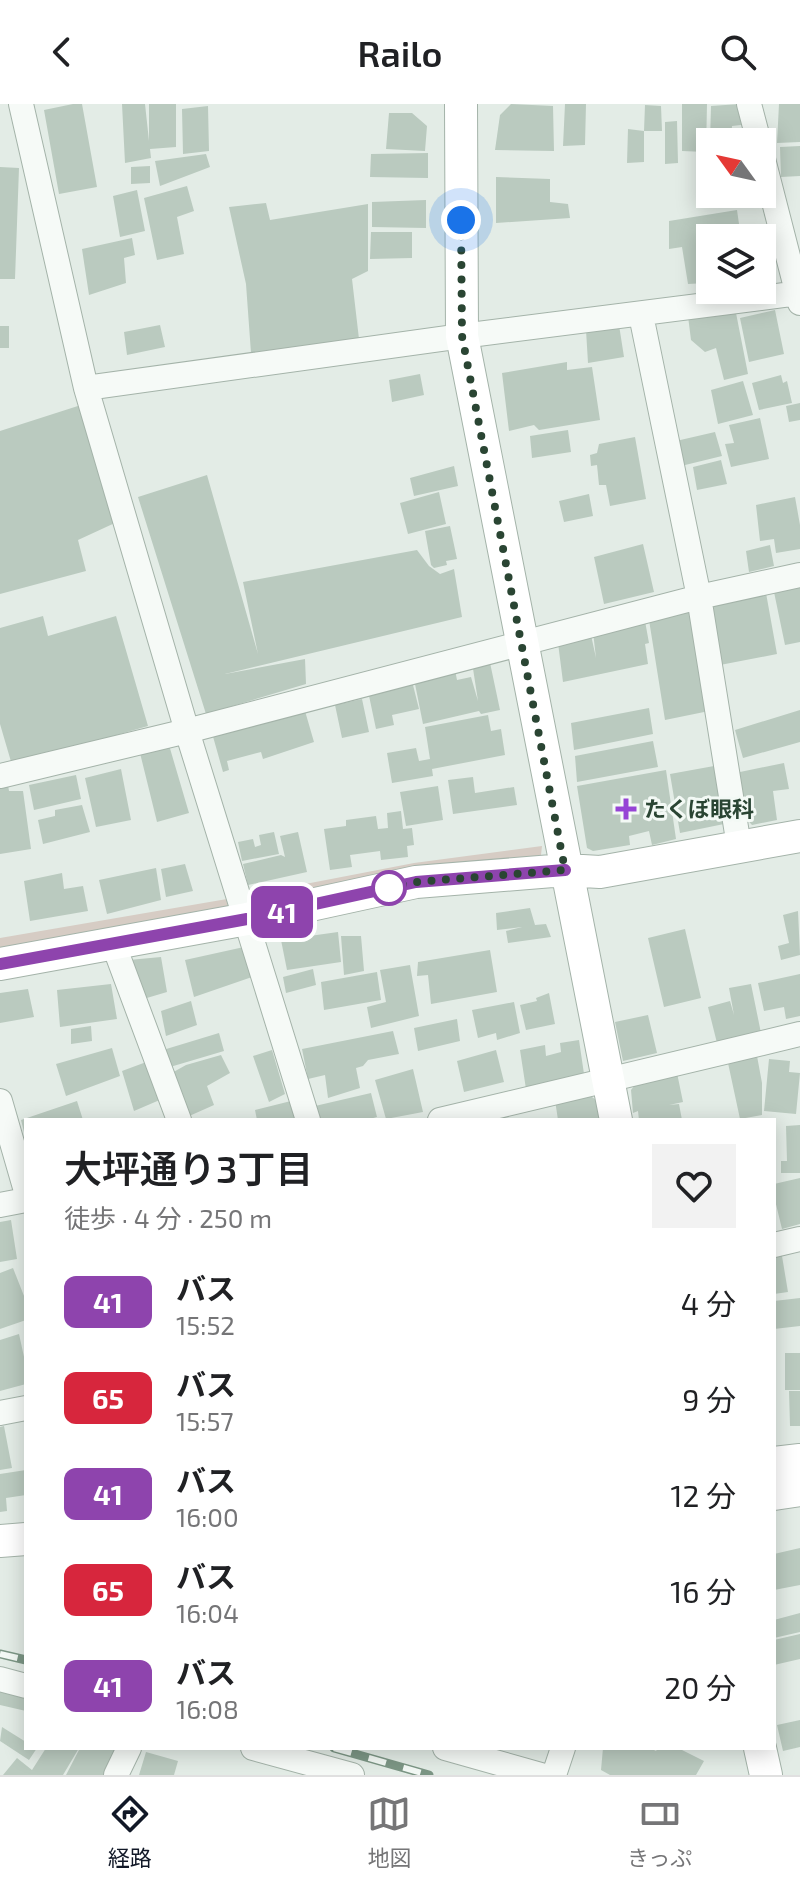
<!DOCTYPE html>
<html lang="ja">
<head>
<meta charset="utf-8">
<style>
	:root { --surface:#fff; --page:#f2f2f2; --text:#202124; --muted:#757577; --line:#e0e0e0; --accent:#111827 }
	body { margin:0; font-family:"Exo 2","Noto Sans JP",sans-serif; background:var(--page); color:var(--text); height:100vh; display:flex; flex-direction:column; font-size:30px; white-space:nowrap }
	* { box-sizing:border-box; margin:0 }
	p { font-size:26px; color:var(--muted) }
	.icon { flex:none; width:44px; height:44px; fill:none; stroke:currentColor; stroke-width:2; stroke-linecap:round; stroke-linejoin:round }
	.map { position:relative; flex:1; overflow:hidden }
	.sheet { position:absolute; left:24px; top:1014px; width:752px; height:632px; display:flex; flex-direction:column; background:var(--surface); border-radius:0px; box-shadow:0 4px 20px #0003 }
	.sheet>* { flex:none }
	.badge { padding:0 16px; border-radius:12px; font-size:28px; line-height:52px }
	.needle { width:52px; rotate:303deg }
	.controls { position:absolute; left:696px; top:24px; display:grid; gap:16px }
	.controls a { display:grid; place-items:center; width:80px; height:80px; border-radius:0px; background:var(--surface); box-shadow:0 4px 20px #0003; font-size:40px }
	.you { position:absolute; width:40px; height:40px; margin:-20px; border:6px solid #fff; border-radius:50%; background:#1a73e8; box-shadow:0 0 0 12px #1a73e833 }
	.map>.badge { position:absolute; translate:-50% -50%; box-shadow:0 0 0 4px #fff }
	.round { display:grid; place-items:center; flex:none; width:84px; height:84px; border-radius:0px; background:var(--page) }
	.summary { display:flex; align-items:center; justify-content:space-between; height:136px; padding:0 40px }
	h1 { font-size:38px; font-weight:600; line-height:60px }
	ul { padding:0; list-style:none }
	li { display:flex; align-items:center; gap:24px; height:96px; padding:0 40px }
	li div { flex:1 }
	li b { display:block; font-size:30px }
	li em { font-style:normal }
	li .badge { min-width:88px; font-weight:700; text-align:center }
	header { display:flex; justify-content:space-between; align-items:center; height:104px; padding:0 40px; background:var(--surface); font-size:36px; font-weight:600 }
	.menu { display:flex; justify-content:space-around; align-items:center; height:112px; border-top:2px solid var(--line); background:var(--surface); font-size:22px; color:var(--muted) }
	.menu a { display:grid; justify-items:center; gap:4px }
	.menu .on { color:var(--accent) }
	.map>svg:first-child { display:block }
</style>
</head>
<body>
<header><svg class="icon" aria-label="back" viewBox="0 0 24 24"><path d="M15 5l-7 7 7 7"/></svg>Railo<svg class="icon" aria-label="search" viewBox="0 0 24 24"><circle cx="10" cy="10" r="6"/><path d="M15 15l6 6"/></svg></header>
<div class="map">
<svg width="800" height="1671" viewBox="0 0 800 1671">
	<rect width="100%" height="100%" fill="#e3ece6"/>
	<path fill="#d6ccc4" d="M542 742 540 760 273 802 269 787 414 759Z
		M227 795 229 809 0 849V834Z"/>
	<path fill="#bacabf" d="M73 0H82L97 83 59 90 44 6Z
		M122 0H145L149 37V0H176V43L150 45 151 54 125 59Z
		M511 0 553 2 554 47 495 46 500 11Z
		M565 0H586L585 41 563 42Z
		M682 0H707L706 48 682 47Z
		M740 0 741 21 732 22 731 38H710L711 2Z
		M779 0H800V38L777 39Z
		M645 1 661 2 662 27H644Z
		M208 2 209 47 183 50 182 5Z
		M389 9H412L427 22 425 47 386 45Z
		M677 17 678 59 665 60V18Z
		M628 25 644 27V58L627 59Z
		M800 42V72L781 73 780 43Z
		M428 49V74L370 73 371 50Z
		M206 50 210 63 160 82 155 57Z
		M150 62V79L131 80V63Z
		M0 63 19 64 15 175H0Z
		M496 73 550 75V98L568 100 570 114 496 119Z
		M187 82 194 107 177 113 184 150 157 156 144 94Z
		M137 86 145 127 120 133 113 92Z
		M426 96V124L372 123V98Z
		M266 99 270 116 368 100V167L352 175 359 235 251 249 246 180 229 103Z
		M737 106 741 134H710V148L705 149 706 179 688 180 682 143 669 145V117Z
		M371 128H412V154L370 155Z
		M132 134 135 151 124 154 126 179 89 191 82 145Z
		M775 206 784 250 749 258 740 214Z
		M736 209 748 270 724 276 716 244 705 248 691 236 688 212Z
		M160 221 165 243 127 251 124 228Z
		M619 221 624 253 588 259 586 226Z
		M0 222H9V244H0Z
		M567 258V266L592 263 600 316 539 326 534 321 509 327 502 269Z
		M420 270 424 291 392 298 389 276Z
		M781 271 783 279 787 277 792 299 759 306 752 279Z
		M743 277 753 311 718 320 711 286Z
		M800 299V316L789 318 786 302Z
		M81 301 117 418 78 436 86 467 0 490V327Z
		M760 314 769 355 731 363 725 340 734 339 729 321Z
		M568 326 571 348 532 354 530 332Z
		M715 328 722 352 681 362 676 337Z
		M635 333 646 395 610 402 606 381H599L597 361 591 362 590 351 597 349 599 340Z
		M721 356 727 380 697 386 693 363Z
		M454 362 458 382 414 392 410 374Z
		M207 371 258 550 243 478 417 446 429 462 440 470 454 465 462 513 225 570 305 555 306 580 206 610 138 393Z
		M439 388 446 420 408 430 400 399Z
		M589 390 593 412 564 418 559 397Z
		M795 393 800 421V445L776 449 774 435 760 437 756 401Z
		M450 422 457 455 446 457 447 461 434 464 431 461 425 427Z
		M643 440 654 488 604 500 594 453Z
		M770 441 774 462 749 468 746 447Z
		M800 482V538L785 541 774 488Z
		M766 489 777 550 720 561 709 500Z
		M691 507 709 607 665 616 649 516Z
		M43 512 48 532 116 512 148 622 12 661 0 620V524Z
		M645 517 649 539 645 540 648 560 563 578 558 539 591 531 596 554 593 528Z
		M489 554 500 606 481 610 479 607 423 620 414 575 455 566 457 576 471 573 478 597 472 558Z
		M412 577 419 605 392 611 394 621 376 625 368 587Z
		M362 595 369 628 342 634 335 601Z
		M649 604 653 630 574 646 571 619Z
		M800 606V638L743 654 735 626Z
		M305 607 314 638 263 655 261 648 227 657 229 666 223 668 212 629Z
		M488 611 491 627 501 625 505 651 432 665 433 672 392 679 387 649 416 644 419 657 430 655 425 623Z
		M653 637 658 663 577 678 575 652Z
		M169 641 189 709 157 718 140 649Z
		M784 659 789 685 773 687 777 716 752 721 743 711 740 668Z
		M714 662 724 720 680 729 670 670Z
		M121 665 131 716 96 723 85 674Z
		M666 666 676 735 652 741 649 727 629 732 630 741 593 747 587 744 577 682Z
		M76 671 81 695 34 706 29 681Z
		M473 673 475 689 514 683 517 701 453 710 448 676Z
		M8 681 9 687H23L31 745 0 750V683Z
		M438 682 443 716 406 722 400 688Z
		M82 701 90 728 43 740 38 716 55 712V706Z
		M401 707 403 725 412 724 414 741 407 742 408 753 381 756 380 747 350 751 352 763 330 766 324 725 346 722V716L376 712 378 725 388 724 387 709Z
		M274 728 279 750 242 757 238 738 253 735 255 743 261 741 259 731Z
		M298 728 307 768 248 781 243 760 281 751 285 753 280 732Z
		M185 760 193 787 166 793 161 765Z
		M156 764 161 796 107 810 99 776Z
		M62 769 64 785 83 782 88 807 30 817 24 777Z
		M530 804 535 821 546 820 551 833 508 839 506 827 522 823 497 826 496 809Z
		M798 807 800 851 781 856 778 842 789 839 783 811Z
		M685 825 701 894 664 903 648 834Z
		M338 828 341 858 287 866 281 836Z
		M341 832H361L364 867 344 871Z
		M244 843 252 873 194 893 185 856Z
		M490 846 497 888 431 900 428 871 417 872 418 858Z
		M161 853 167 888 140 896 129 856Z
		M410 861 419 912 371 924 367 903 386 898 380 866Z
		M313 865 316 881 286 889 283 873Z
		M377 868 381 896 324 906 321 878Z
		M800 870V912L786 915 784 903 764 907 758 879Z
		M111 880 117 915 60 923 57 886Z
		M751 880 761 929 717 939 708 903 730 897 734 911 729 884Z
		M28 885 34 913 0 919V889Z
		M549 889 555 920 526 926 520 901 537 897 536 894Z
		M191 897 197 921 166 932 161 907Z
		M514 898 520 929 497 936 496 929 478 934 472 906Z
		M648 911 657 949 623 957 615 918Z
		M457 915 460 937 418 947 414 924Z
		M91 922 92 937 71 940V925Z
		M393 927 399 950 368 956 363 962 356 964 360 984 328 994 325 971 308 975 302 945Z
		M219 929 224 947 170 963 163 946Z
		M579 936 584 970 526 985 520 946 545 941 546 952 561 948 560 939Z
		M112 944 120 972 66 992 56 960Z
		M272 946 285 990 269 998 253 952Z
		M496 946 504 978 464 988 457 957Z
		M221 951 230 969 207 982 214 1001 187 1013 170 970 186 961Z
		M757 952 762 979V1011L740 1015 728 959Z
		M769 955 790 957 789 968 800 969 796 1010 764 1007Z
		M149 957 162 995 134 1007 122 967Z
		M413 965 423 1008 386 1015 375 976Z
		M677 969 683 998 669 1001 679 1000 682 1016H639L638 1007 633 1009 631 986 638 977Z
		M371 989 377 1013 366 1016H319L315 1002Z
		M588 990 596 996 600 1016H558L555 996Z
		M77 997 83 1016H26L25 1032 21 1016Z
		M291 997 295 1016H257L255 1006Z
		M800 1021V1069H781V1057H787L786 1022Z
		M800 1074V1120L782 1125 774 1092V1080Z
		M11 1116 17 1155 0 1158V1118Z
		M782 1152 788 1188 774 1190V1153Z
		M13 1164 26 1197V1216L0 1225V1169Z
		M800 1194V1222L774 1225V1197Z
		M19 1230 26 1262V1280L0 1287V1236Z
		M785 1249H800V1286H785Z
		M789 1287H800V1322H790Z
		M4 1322 12 1364 0 1366V1323Z
		M26 1366V1391L6 1394 7 1407 0 1408V1370Z
		M800 1444V1481L774 1486V1450Z
		M800 1509V1528L774 1534V1516Z
		M800 1530V1555L774 1561V1536Z
		M0 1585 26 1592V1607L0 1601Z
		M800 1616V1643L783 1647 777 1621Z
		M2 1623 26 1638V1644H37L29 1656 0 1637Z
		M46 1644H79L63 1671H3L17 1654 32 1666Z
		M80 1644H119L109 1671H66Z
		M603 1644H650L656 1647 658 1644H678L704 1657 696 1671H610L601 1666Z
		M146 1648 178 1657 174 1671H139Z"/>
	<g fill="none" stroke-linecap="round" stroke-linejoin="round">
		<g stroke="#a4b3a9" stroke-width="26">
			<path id="street" d="M21 0 86 284 187 627 308 1016
				M749 0 759 38
				M762 51 800 199
				M641 211 699 493 739 742
				M86 284 462 232 800 189
				M0 672 187 627 699 493 800 471
				M113 839 179 1016
				M0 997 26 1087
				M440 1016 800 930
				M0 1101 26 1096
				M774 1141 800 1135
				M0 1309 26 1304
				M0 1575 26 1582
				M253 1644 352 1671
				M445 1644 541 1671
				M116 1671 129 1644
				M554 1671 563 1644"/>
		</g>
		<g stroke="#a4b3a9" stroke-width="34">
			<path id="secondary" d="M461 0 462 232 616 1016
				M0 860 247 815 416 778 565 766 600 768 800 732
				M774 1359 800 1356
				M774 1390 800 1386
				M0 1437 26 1435
				M760 1644 766 1671"/>
		</g>
		<use href="#street" stroke="#f6faf7" stroke-width="24"/>
		<use href="#secondary" stroke="#fff" stroke-width="32"/>
		<g stroke="#7c9685" stroke-width="9">
			<path id="rail" d="M0 1550 26 1556
				M334 1644 429 1671"/>
		</g>
		<use href="#rail" stroke="#f3f9f5" stroke-width="6" stroke-dasharray="18" stroke-linecap="butt"/>
	</g>
	<g fill="none" stroke-linecap="round" stroke-linejoin="round">
		<g stroke="#fff" stroke-width="18">
			<path id="line" d="M0 860 247 815 416 778 565 766"/>
		</g>
		<use href="#line" stroke="#8e44ad" stroke-width="12"/>
		<path stroke="#2a4533" stroke-width="8" stroke-dasharray="0 14.4" d="M389 784 416 778 565 766 462 232 461 116"/>
	</g>
	<path fill="#9644d5" stroke="#f3f9f5" stroke-width="3" d="M622 693h8v8h8v8h-8v8h-8v-8h-8v-8h8z"/>
	<circle fill="#fff" stroke="#8e44ad" stroke-width="4" cx="389" cy="784" r="16"/>
	<g text-anchor="middle" stroke-width="6" stroke-linejoin="round" paint-order="stroke">
		<g font-size="22" font-weight="bold" fill="#2a4533" stroke="#f3f9f5" text-anchor="start">
			<text x="644" y="713">たくぼ眼科</text>
		</g>
	</g>
</svg>
<div class="controls">
<a><svg class="needle" viewBox="-14 -14 28 28"><path d="M0-13l5 13h-10z" fill="#e53935"/><path d="M0 13l5-13h-10z" fill="#757577"/></svg></a>
<a><svg class="icon" aria-label="layers" viewBox="0 0 24 24"><path d="M12 4l9 5-9 5-9-5zM3 14l9 5 9-5"/></svg></a>
</div>
<div class="you" style="left:461px;top:116px"></div>
<b class="badge" style="left:282px;top:808px;background:#8e44ad;color:#fff">41</b>
<section class="sheet">
<div class="summary"><div><h1>大坪通り3丁目</h1><p>徒歩 · 4 分 · 250 m</p></div><a class="round"><svg class="icon" aria-label="heart" viewBox="0 0 24 24"><path d="M12 20l-8-8c-3-5 5-10 8-4 3-6 11-1 8 4z"/></svg></a></div>
<ul>
<li><span class="badge" style="background:#8e44ad;color:#fff">41</span><div><b>バス</b><p>15:52</p></div><em>4 分</em></li>
<li><span class="badge" style="background:#d7263d;color:#fff">65</span><div><b>バス</b><p>15:57</p></div><em>9 分</em></li>
<li><span class="badge" style="background:#8e44ad;color:#fff">41</span><div><b>バス</b><p>16:00</p></div><em>12 分</em></li>
<li><span class="badge" style="background:#d7263d;color:#fff">65</span><div><b>バス</b><p>16:04</p></div><em>16 分</em></li>
<li><span class="badge" style="background:#8e44ad;color:#fff">41</span><div><b>バス</b><p>16:08</p></div><em>20 分</em></li>
</ul>
</section>
</div>
<nav class="menu">
<a class="on"><svg class="icon" aria-label="directions" viewBox="0 0 24 24"><path d="M12 3l9 9-9 9-9-9zM9 14v-3h6M13 9l2 2-2 2"/></svg>経路</a>
<a><svg class="icon" aria-label="map" viewBox="0 0 24 24"><path d="M3 6l6-2 6 2 6-2v14l-6 2-6-2-6 2zM9 4v14M15 6v14"/></svg>地図</a>
<a><svg class="icon" aria-label="tickets" viewBox="0 0 24 24"><path d="M3 7h18v10H3zM15 7v10"/></svg>きっぷ</a>
</nav>
</body>
</html>
